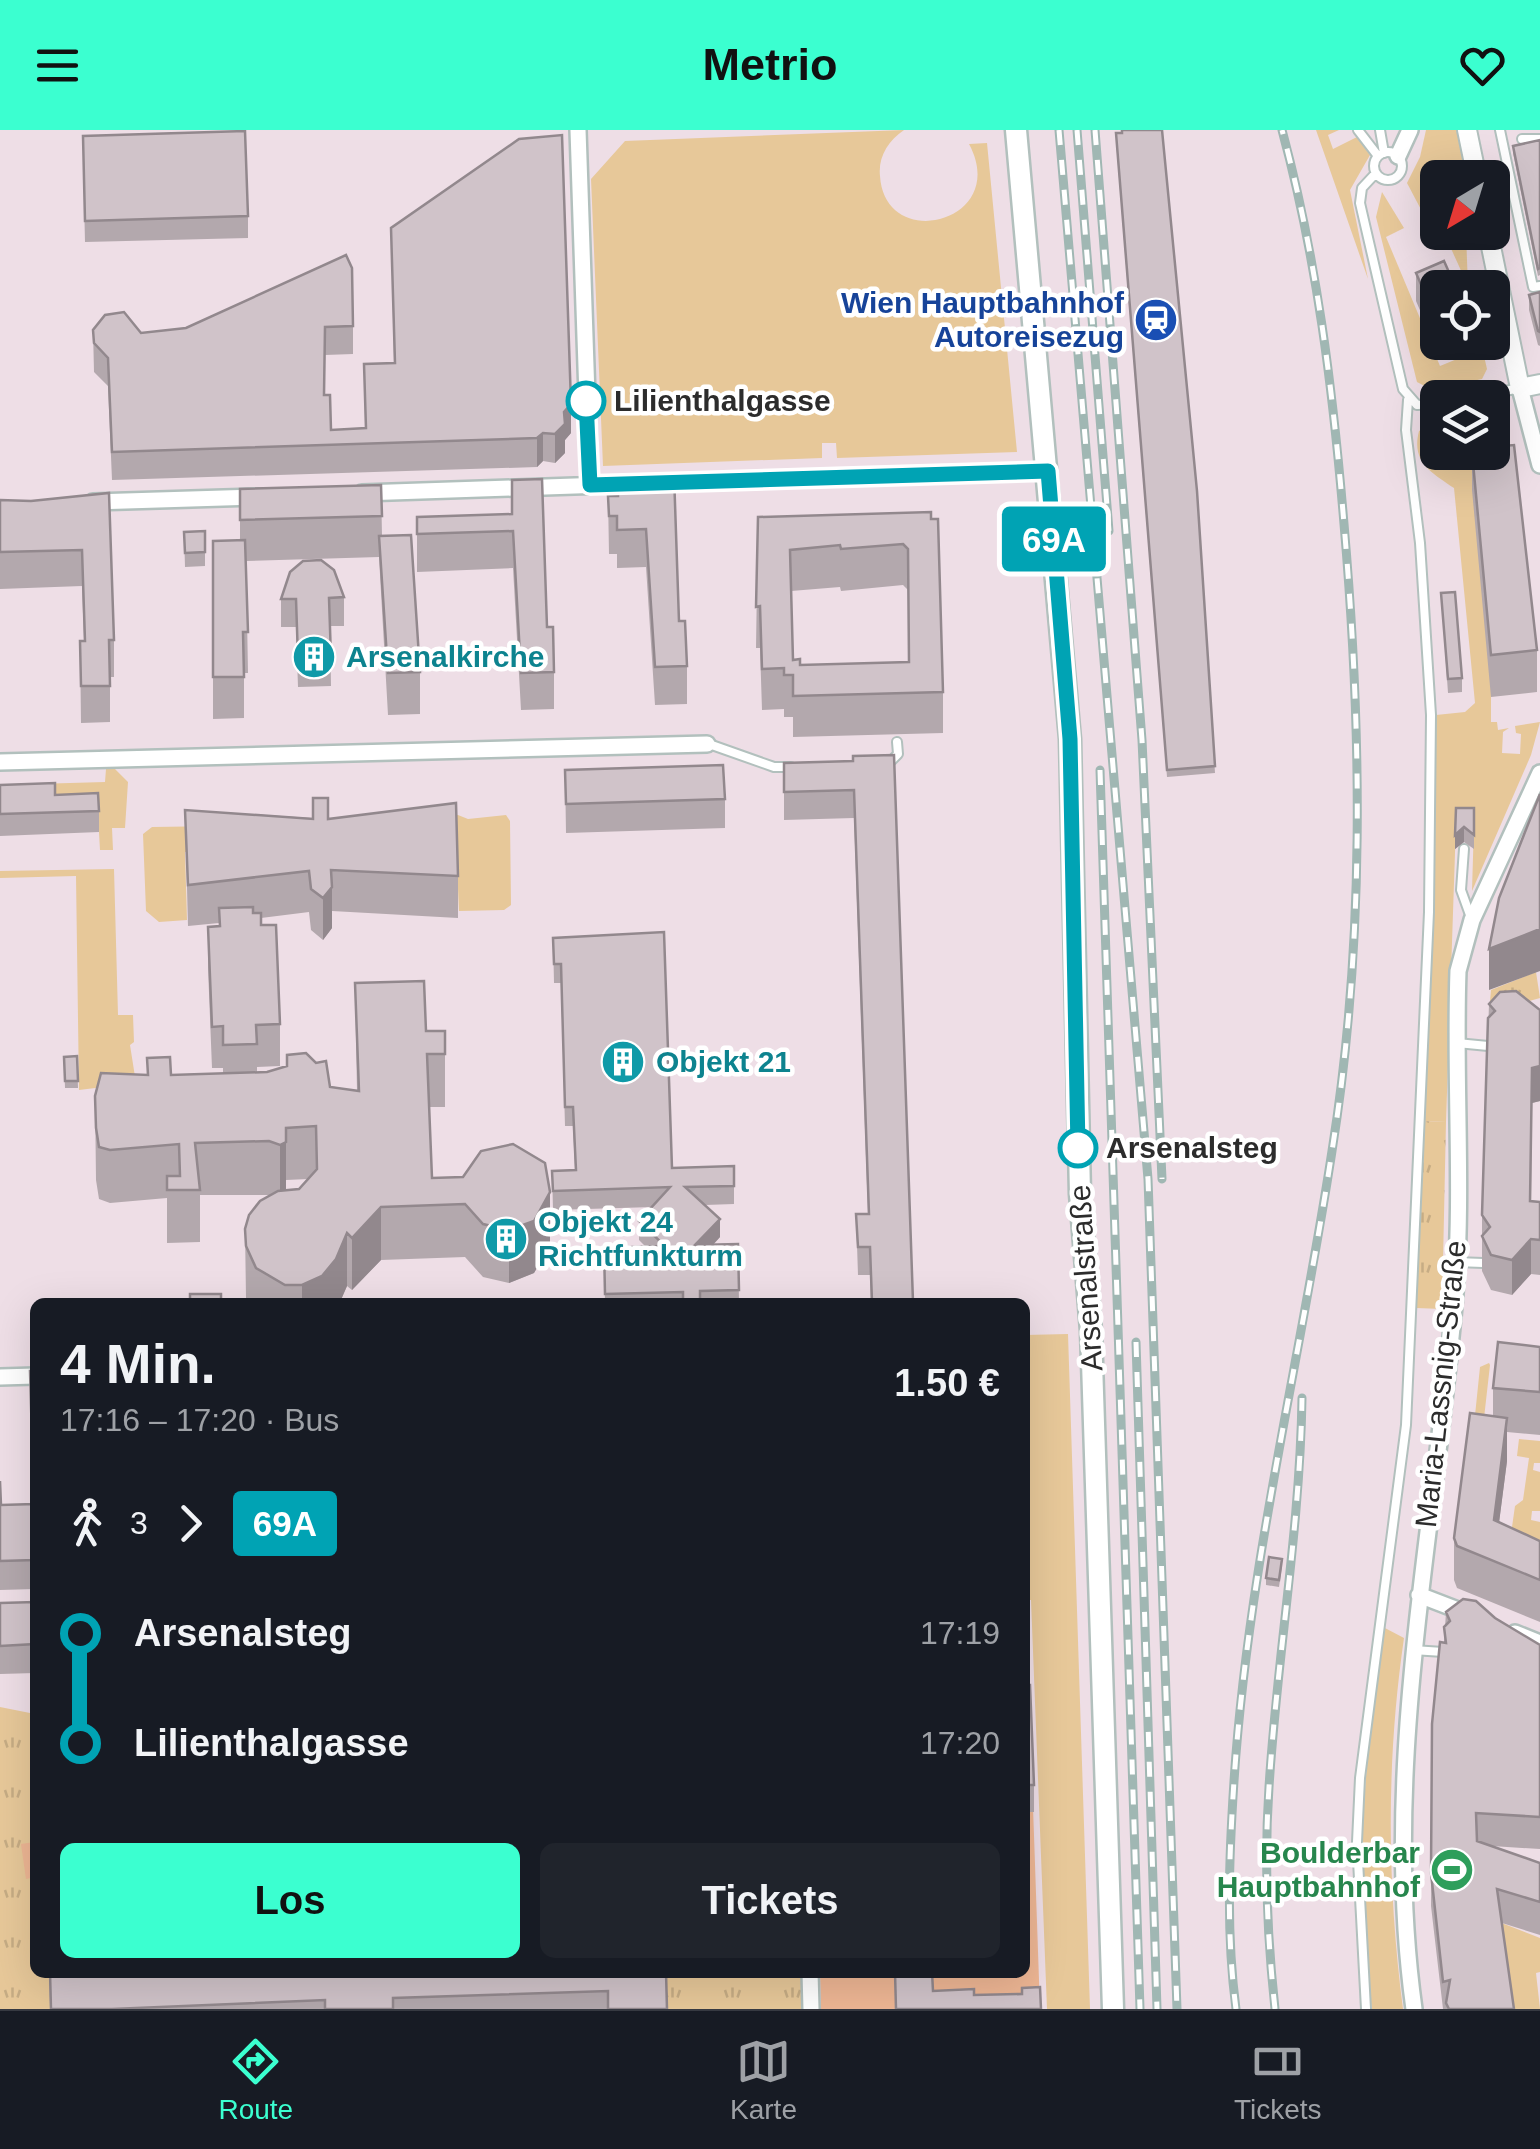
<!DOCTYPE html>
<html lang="de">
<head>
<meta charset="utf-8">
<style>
	:root { --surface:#171b24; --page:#20242c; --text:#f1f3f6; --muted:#9ea1a6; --line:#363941; --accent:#3bffd0 }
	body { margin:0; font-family:Helvetica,sans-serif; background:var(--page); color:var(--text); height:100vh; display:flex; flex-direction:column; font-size:38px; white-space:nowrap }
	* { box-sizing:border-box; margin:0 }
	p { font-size:32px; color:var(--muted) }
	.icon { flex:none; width:55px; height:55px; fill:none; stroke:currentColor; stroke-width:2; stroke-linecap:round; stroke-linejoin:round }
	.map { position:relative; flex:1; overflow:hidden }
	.sheet { position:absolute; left:30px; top:1168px; width:1000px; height:680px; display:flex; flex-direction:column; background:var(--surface); border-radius:15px; box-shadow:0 10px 40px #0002 }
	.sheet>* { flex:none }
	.badge { padding:0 20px; border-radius:8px; font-size:35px; line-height:65px }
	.needle { width:65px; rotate:218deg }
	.buttons { position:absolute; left:1420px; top:30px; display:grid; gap:20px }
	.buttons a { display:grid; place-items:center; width:90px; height:90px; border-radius:15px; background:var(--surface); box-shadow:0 10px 40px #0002; font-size:50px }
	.map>.badge { position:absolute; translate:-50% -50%; box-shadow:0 0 0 5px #fff }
	.legs { display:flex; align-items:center; gap:15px; height:110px; padding:0 30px; font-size:32px }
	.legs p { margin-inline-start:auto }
	.head { display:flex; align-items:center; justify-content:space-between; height:170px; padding:0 30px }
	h1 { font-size:55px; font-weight:600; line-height:75px }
	.primary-button { display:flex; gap:20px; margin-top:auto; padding:20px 30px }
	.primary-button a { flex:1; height:115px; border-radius:15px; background:var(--accent); color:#111; font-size:40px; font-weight:600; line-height:115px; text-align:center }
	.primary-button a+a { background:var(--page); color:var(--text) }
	ul { padding:0 30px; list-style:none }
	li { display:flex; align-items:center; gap:35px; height:110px; font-size:38px }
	li i { display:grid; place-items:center; width:15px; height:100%; margin:0 12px; background:currentColor }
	li i::after { content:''; width:25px; height:25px; margin:-12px; border:8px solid; border-radius:50%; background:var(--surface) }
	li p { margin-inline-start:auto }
	li:first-child i { background:linear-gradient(#0000 50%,currentColor 0) }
	li:last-child i { background:linear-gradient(currentColor 50%,#0000 0) }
	header { display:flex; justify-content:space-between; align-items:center; height:130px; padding:0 30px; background:var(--accent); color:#111; font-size:45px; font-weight:600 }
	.tabs { display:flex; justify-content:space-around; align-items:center; height:140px; border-top:2px solid var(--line); background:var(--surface); font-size:28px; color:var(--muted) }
	.tabs a { display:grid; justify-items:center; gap:5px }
	.tabs .selected { color:var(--accent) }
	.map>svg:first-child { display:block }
</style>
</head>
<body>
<header><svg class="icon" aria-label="menu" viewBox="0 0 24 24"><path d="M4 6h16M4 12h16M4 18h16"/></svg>Metrio<svg class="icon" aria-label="heart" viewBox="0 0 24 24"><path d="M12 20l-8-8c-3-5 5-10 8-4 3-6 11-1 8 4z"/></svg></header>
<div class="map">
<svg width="1540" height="1879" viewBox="0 0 1540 1879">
	<defs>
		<pattern id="park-tufts" width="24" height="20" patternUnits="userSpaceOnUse" patternTransform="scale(2.5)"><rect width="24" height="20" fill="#e7c899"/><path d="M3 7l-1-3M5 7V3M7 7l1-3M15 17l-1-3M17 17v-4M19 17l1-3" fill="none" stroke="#c6ac84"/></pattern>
	</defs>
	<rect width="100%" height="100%" fill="#eedee6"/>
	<path fill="#e7c899" d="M904 0C888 11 878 27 880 46 885 124 1011 92 969 14L987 13 1017 322 837 328 836 313H822V328L603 336 591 49 625 11Z
		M1316 0H1339L1328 5 1333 19 1357 7 1370 25 1350 60 1368 149Z
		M1426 0H1461L1463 47 1438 48 1437 87 1426 89 1407 53 1420 27Z
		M1382 62 1404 98 1386 107 1440 236 1479 220 1477 213H1481L1487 239 1482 249 1432 260 1417 252 1376 87Z
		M1444 103H1466L1468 157H1453L1450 150 1463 145Z
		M1437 292 1438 322H1492L1493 297C1532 333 1497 511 1491 567V592H1497L1498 600 1509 598 1503 602 1502 623 1520 624 1521 604 1516 603 1515 596 1540 592 1531 625 1472 761 1474 693H1456L1446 992 1424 991 1436 585 1465 582 1475 573 1454 358C1431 342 1411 332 1419 301Z
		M106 639H115L128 652 125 698H112L113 720H100L98 685 55 686 0 655 105 652Z
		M458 685 468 689 506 685 510 691 511 775 504 780 459 781 456 714 185 722 187 790 159 792 146 781 143 704 152 697 346 694Z
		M114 739 118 885H133L134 912 130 915 136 953 79 960 76 746 0 748V741Z
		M1068 1204 1090 1879H1047L1031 1470H1026L1025 1445V1205Z
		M1489 1233 1490 1235 1483 1297 1474 1295 1480 1237Z
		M1519 1309 1540 1311V1333H1534L1533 1340 1540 1342V1381H1532L1531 1390 1540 1392V1429L1509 1418 1515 1376 1523 1370 1529 1328 1517 1326Z
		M1383 1497 1404 1508C1386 1632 1387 1755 1403 1879H1372C1351 1752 1366 1623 1383 1497Z
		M1499 1792 1540 1808V1842L1536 1843 1540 1879H1508Z"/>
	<path fill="url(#park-tufts)" d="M1536 842 1540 868 1489 882 1491 860Z
		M1424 991 1446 992 1442 1179 1416 1178Z
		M0 1577 35 1584V1842H801L803 1879H0Z"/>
	<path fill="#eeb694" d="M1025 1445 1040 1879H821L820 1843 1025 1842Z
		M35 1712V1747L26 1749 21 1714Z"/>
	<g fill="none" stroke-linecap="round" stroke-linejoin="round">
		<g stroke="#b2c0bd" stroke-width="12">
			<path id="service" d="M1358 0 1378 26
				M1380 0 1384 23
				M1500 0 1533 157 1540 156
				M1522 9H1540
				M1374 36a14 14 0 1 1 28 0a14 14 0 1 1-28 0Z
				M1376 43 1362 58 1360 73 1403 259 1417 275 1438 274
				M1470 268 1520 258
				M709 614 774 637H791
				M889 633 898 624 897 612
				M1464 719 1461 760 1470 785
				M1457 913 1488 916
				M1456 1132 1483 1133
				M1413 1520 1443 1522
				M1366 1879 1357 1712 1360 1648 1406 1295 1429 782 1431 585 1420 413 1406 300 1408 270"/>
		</g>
		<g stroke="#b2c0bd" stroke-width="20">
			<path id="minor" d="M578 0 590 355
				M1398 26 1410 0
				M1520 258 1540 335
				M657 353 1048 341
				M362 363 634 354
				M93 372 259 367
				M0 632 707 614
				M0 1247 35 1246
				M1419 1465 1471 1485
				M1515 1503 1540 1513
				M810 1842 811 1879
				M1414 1879C1381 1642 1433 1411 1454 1176 1464 1065 1454 952 1458 841L1472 790 1540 643"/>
		</g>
		<g stroke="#b2c0bd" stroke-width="22">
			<path id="tertiary" d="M1467 0 1477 48
				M1488 102 1520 258 1540 254"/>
		</g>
		<g stroke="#b2c0bd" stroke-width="25">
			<path id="secondary" d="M1016 0 1070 609 1080 1064 1091 1201 1113 1879"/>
		</g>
		<use href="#service" stroke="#fff" stroke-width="8"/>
		<use href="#minor" stroke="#fff" stroke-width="15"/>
		<use href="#tertiary" stroke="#fff" stroke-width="18"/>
		<use href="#secondary" stroke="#fff" stroke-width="20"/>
		<g stroke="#a0b7b3" stroke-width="9">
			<path id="rail" d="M1059 0 1148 1049 1177 1879
				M1077 0 1109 401
				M1095 0 1142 610 1162 1049
				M1100 640 1140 1879
				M1136 1212 1157 1879
				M1236 1879C1226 1803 1229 1727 1234 1651 1248 1437 1300 1232 1332 1021 1365 813 1362 603 1344 394 1333 261 1317 129 1282 0
				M1275 1879C1267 1805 1264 1731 1269 1657 1277 1527 1300 1399 1302 1268"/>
		</g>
		<use href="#rail" stroke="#fff" stroke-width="5" stroke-dasharray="15" stroke-linecap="butt"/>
	</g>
	<path fill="#b3a8ad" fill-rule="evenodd" d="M1540 10V145L1538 146 1513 23V16Z
		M1116 11 1197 361 1215 643 1167 647Z
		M83 27 248 86V108L85 112Z
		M391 98 571 303 565 310V323L555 333 543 331 537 337 112 350 108 256 94 242 93 200 141 203 353 196V224L325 225 324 265 331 300 365 298 364 234 394 233Z
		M1416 143 1438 158V212H1469V217L1441 229 1416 171Z
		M1540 162V216L1538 215 1529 180V165Z
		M1472 322 1537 520V562L1491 567 1472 360Z
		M512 350 547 497 554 542V579L521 580 513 438 417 442V387L512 384Z
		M645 352 679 491 687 536V574L655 575 646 437 617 438V424H609L608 366H618Z
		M381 355 382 406 420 542V584L388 585 379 427 246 431 248 543H244V588L213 589V411L240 410V359Z
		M109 363 114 510V547H110V592L81 593 80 511H84L82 456 0 459V370L31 371Z
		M931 382 943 562V603L793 607V587H784V579L762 580 760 518H756L758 387ZM903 455 908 460V532L800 535 793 530 791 461 840 457 841 461Z
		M205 401V436L185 437 184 402Z
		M1441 463 1462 548V562L1448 563Z
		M344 467V496H330L331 556 298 557 296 497H281V469Z
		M853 631 913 1172H871L870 1145H858L856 1084H868L854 688 784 690V633Z
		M565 640 725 669V698L566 703Z
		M0 655 99 681V702L0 706Z
		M1474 678V719L1464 712 1455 719V705Z
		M185 680 328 689 458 746V788L332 781V798L323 810 311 800 309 782 261 788V795L280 894V936L257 937V942L357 961 355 853 426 901 445 924V977H429L432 1048 550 1115 534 1143 509 1153 483 1147 465 1127 381 1130 352 1160 347 1156 340 1172H248L246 1168 245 1099 271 1065H200V1112L167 1113V1068L110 1073 99 1069 96 1050 95 966 147 945 223 943V938H212L208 838V797L219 796V793L188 796ZM308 1049 299 1059 286 1060V1050Z
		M553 808 672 1038 734 1036V1074L705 1075 720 1107 713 1115 738 1114 739 1172H605L604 1118 646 1117 639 1110V1091L653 1077 553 1080 552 1041H575L573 996H565L561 853H554Z
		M1489 874 1540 880V971L1532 973 1531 1071 1540 1072V1145L1531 1144 1512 1165 1491 1160 1482 1141V1085Z
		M77 926 78 958H65L64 927Z
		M1540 1217V1305L1507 1302V1331L1499 1392 1540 1411V1492L1457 1458 1454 1450V1408L1493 1286V1258Z
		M30 1241H35V1337H32Z
		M33 1349H35V1459L0 1460V1351L1 1375 33 1374Z
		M1282 1436 1279 1457 1266 1455V1448Z
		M35 1472V1543L0 1544V1473Z
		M1446 1482 1495 1488 1540 1515V1719L1492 1716 1540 1733V1805L1502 1793 1514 1879H1443L1431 1776 1432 1594 1444 1513Z
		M1025 1555 1034 1655V1682H1025Z
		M49 1842H666L667 1879H50Z"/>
	<path fill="#92888d" d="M1441 212H1469V217L1441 229Z
		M571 274V303L565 310V323L555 333V304L564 282Z
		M543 303V331L537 337V308Z
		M1464 697V712L1455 719V705Z
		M332 757V798L323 810V768Z
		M1540 799V841L1489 860V819Z
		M1540 936V971L1532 973V938Z
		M286 1012V1064L280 1068V1015Z
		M550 1062V1115L534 1143 509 1153V1100Z
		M381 1077V1130L352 1160V1108Z
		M720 1089V1107L695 1134V1115Z
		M347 1103V1156L340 1172H302V1155Z
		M1531 1109V1144L1512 1165V1130Z
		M1507 1288V1331L1494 1432V1390Z"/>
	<path fill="#d0c3c9" stroke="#92888d" stroke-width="2.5" fill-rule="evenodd" d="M1122 0H1162L1197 361 1215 636 1167 640 1116 3H1122Z
		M245 1 248 86 85 91 83 6Z
		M562 5 571 274 564 282 565 294 555 304 543 303 537 308 112 322 108 228 94 213 93 200 105 185 124 182 141 203 186 198 346 125 352 138 353 196 325 197 324 265H330L331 300 366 298 364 234 395 233 391 98 519 9Z
		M1540 10V138L1538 139 1513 16Z
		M1444 131 1456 158H1438V193L1416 143Z
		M1540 162V202L1538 201 1529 165Z
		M1514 315 1537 520 1491 525 1472 322H1492V317Z
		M674 344 679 491H685L687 536 655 537 646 399 617 400V386H609L608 366H618V353L645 352V345Z
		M542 349 547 497H553L554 542 521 543 513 401 417 404V387L512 384V350Z
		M381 355 382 386 240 390V359Z
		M109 363 114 510H109L110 556H81L80 511H85L82 420 0 422V370L31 371Z
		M931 382V389H938L943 562 793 566V545H784V538L762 539 760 476 756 477 758 387ZM903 414 908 419 909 532 800 535V529L793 530 790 420 840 415 841 419Z
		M205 401V422L185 423 184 402Z
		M411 405 420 542 388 543 379 406Z
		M245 410 248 502H243L244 547H213V411Z
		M321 430 334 440 344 467 329 468 331 528H298L296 469H281L290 442 303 431Z
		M1455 462 1462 548 1448 549 1441 463Z
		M894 625 913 1172H872L870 1117H858L856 1084H869L854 660 784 662V633L853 631V626Z
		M723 635 725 669 566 674 565 640Z
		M55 653V665L98 663 99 681 0 684V655Z
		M1540 664V799L1489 819 1499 768Z
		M313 668H328V689L456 673 458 746 331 740 332 757 323 768 311 759 309 741 188 755 185 680 313 689Z
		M1456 678H1474V705L1464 697 1455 705Z
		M253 777V783H261V795H276L280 894 256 895 257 914 223 915V896L212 897 208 797 220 796 219 778Z
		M664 802 672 1038 734 1036V1056L685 1057 720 1089 695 1115 738 1114 739 1160 700 1161V1172H683V1162L605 1164 604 1118 665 1116 639 1091 670 1057 553 1061 552 1041 576 1040 573 977H565L561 834H554L553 808Z
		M424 851 426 901H445V924H427L432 1048 463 1047 481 1021 513 1014 545 1033 550 1062 534 1091 509 1100 483 1094 465 1074 381 1077 352 1108 347 1103 336 1129 322 1146 302 1155H285L256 1138 246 1116 245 1099 249 1085 260 1071 278 1061 299 1059 317 1039 316 996 286 998V1012L280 1015 269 1011 195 1013 200 1060H167V1046H180L179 1014 110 1020 99 1017 96 998 95 966 101 943 148 945 147 928 170 927 171 945 267 942 287 936V925L306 923 316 933 326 931 330 957 359 961 355 853Z
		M1516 861 1540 880V936L1532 938 1530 1071 1540 1072V1110L1531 1109 1512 1130 1491 1125 1482 1106 1490 1097 1482 1085 1488 888 1495 881 1489 874 1500 862Z
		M77 926 78 951H65L64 927Z
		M190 1164H221V1172H190Z
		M1498 1212 1540 1217V1262L1493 1258Z
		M30 1241H35V1309H32Z
		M1470 1283 1507 1288 1494 1390 1540 1411V1450L1457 1416 1454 1408Z
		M33 1349H35V1430L0 1431V1351L1 1375 34 1374Z
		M1269 1427 1282 1429 1279 1450 1266 1448Z
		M1463 1469 1476 1471 1495 1488 1540 1515V1687L1476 1683 1477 1711 1540 1733V1772L1497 1759 1514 1879H1449L1446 1873 1450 1850 1443 1852 1431 1743 1432 1594 1440 1512 1446 1513 1444 1497 1450 1491 1446 1482Z
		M35 1472V1514L0 1516V1473Z
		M1025 1555H1030L1034 1655H1025Z
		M50 1842H666L667 1879H608V1861L393 1868V1879H325V1870L112 1879H51Z
		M895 1842H932L933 1861 974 1859V1865L1022 1864V1858L1040 1857 1041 1879H896Z"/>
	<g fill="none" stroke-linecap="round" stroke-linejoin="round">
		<g stroke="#fff" stroke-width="22">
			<path id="line-1" d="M586 271 590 355 1048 341 1070 609 1078 1018"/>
		</g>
		<use href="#line-1" stroke="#00a3b4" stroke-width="15"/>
	</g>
	<defs>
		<g id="station-disc" transform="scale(2.25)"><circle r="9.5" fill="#1a4fb4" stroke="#fff"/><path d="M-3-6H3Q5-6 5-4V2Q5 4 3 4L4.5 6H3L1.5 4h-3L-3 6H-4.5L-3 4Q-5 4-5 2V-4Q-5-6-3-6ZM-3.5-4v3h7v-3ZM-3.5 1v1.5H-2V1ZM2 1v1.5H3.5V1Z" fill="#fff"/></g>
		<g id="building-disc" transform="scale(2.25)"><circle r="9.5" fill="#0f9aa8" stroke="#fff"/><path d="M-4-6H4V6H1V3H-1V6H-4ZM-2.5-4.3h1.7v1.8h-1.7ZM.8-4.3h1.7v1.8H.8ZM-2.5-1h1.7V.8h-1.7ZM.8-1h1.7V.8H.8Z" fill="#fff"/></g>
		<g id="stadium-disc" transform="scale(2.25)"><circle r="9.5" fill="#2e9e5b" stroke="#fff"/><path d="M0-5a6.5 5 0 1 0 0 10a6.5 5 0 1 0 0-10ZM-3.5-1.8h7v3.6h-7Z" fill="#fff"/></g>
	</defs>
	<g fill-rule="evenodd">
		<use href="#station-disc" x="1156" y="190"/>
		<use href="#building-disc" x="314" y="527"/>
		<use href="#building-disc" x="623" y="932"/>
		<use href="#building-disc" x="506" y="1109"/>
		<use href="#stadium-disc" x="1452" y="1740"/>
	</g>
	<g fill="#fff" stroke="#00a3b4" stroke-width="5">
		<circle cx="586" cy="271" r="18"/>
		<circle cx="1078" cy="1018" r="18"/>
	</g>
	<g text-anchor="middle" stroke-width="9" stroke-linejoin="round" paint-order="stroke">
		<g font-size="30" font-weight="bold" fill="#164399" stroke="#fff" text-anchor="end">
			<text x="1124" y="183">Wien Hauptbahnhof<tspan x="1124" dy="34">Autoreisezug</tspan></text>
		</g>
		<g font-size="30" font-weight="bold" fill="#2c2c2c" stroke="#fff" text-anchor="start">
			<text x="614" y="281">Lilienthalgasse</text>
			<text x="1106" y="1028">Arsenalsteg</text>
		</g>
		<g font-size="30" font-weight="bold" fill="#0d838f" stroke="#fff" text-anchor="start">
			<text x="346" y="537">Arsenalkirche</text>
			<text x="656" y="942">Objekt 21</text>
			<text x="538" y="1102">Objekt 24<tspan x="538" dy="34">Richtfunkturm</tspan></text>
		</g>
		<g font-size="30" fill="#2c2c2c" stroke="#fff">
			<text transform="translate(1086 1148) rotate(-94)" y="10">Arsenalstraße</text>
			<text transform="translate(1441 1254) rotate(-84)" y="10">Maria-Lassnig-Straße</text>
		</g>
		<g font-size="30" font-weight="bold" fill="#27864d" stroke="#fff" text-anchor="end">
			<text x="1420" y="1733">Boulderbar<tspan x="1420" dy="34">Hauptbahnhof</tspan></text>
		</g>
	</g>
</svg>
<div class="buttons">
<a><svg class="needle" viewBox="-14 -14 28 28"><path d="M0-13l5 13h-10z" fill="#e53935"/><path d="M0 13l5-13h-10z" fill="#9ea1a6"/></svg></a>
<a><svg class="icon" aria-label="locate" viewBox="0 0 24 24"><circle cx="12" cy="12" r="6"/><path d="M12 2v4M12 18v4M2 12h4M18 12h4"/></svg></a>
<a><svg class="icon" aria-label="layers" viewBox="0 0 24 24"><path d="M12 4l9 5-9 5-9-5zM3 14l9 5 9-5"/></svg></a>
</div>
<b class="badge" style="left:1054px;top:409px;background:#00a3b4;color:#fff">69A</b>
<section class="sheet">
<div class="head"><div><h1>4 Min.</h1><p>17:16 – 17:20 · Bus</p></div><b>1.50 €</b></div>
<div class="legs"><svg class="icon" aria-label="walk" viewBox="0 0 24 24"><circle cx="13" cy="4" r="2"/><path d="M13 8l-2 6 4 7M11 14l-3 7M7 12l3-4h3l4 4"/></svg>3<svg class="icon" aria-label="forward" viewBox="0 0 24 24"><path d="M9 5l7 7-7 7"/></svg><b class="badge" style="background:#00a3b4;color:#fff">69A</b></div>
<ul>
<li><i style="color:#00a3b4"></i><b>Arsenalsteg</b><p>17:19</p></li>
<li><i style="color:#00a3b4"></i><b>Lilienthalgasse</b><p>17:20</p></li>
</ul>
<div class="primary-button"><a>Los</a><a>Tickets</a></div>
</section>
</div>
<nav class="tabs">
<a class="selected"><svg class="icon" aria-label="directions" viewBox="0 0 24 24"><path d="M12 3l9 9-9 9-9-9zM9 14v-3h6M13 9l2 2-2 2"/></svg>Route</a>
<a><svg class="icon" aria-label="map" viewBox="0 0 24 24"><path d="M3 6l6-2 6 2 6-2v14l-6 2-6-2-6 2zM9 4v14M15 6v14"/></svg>Karte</a>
<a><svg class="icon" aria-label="tickets" viewBox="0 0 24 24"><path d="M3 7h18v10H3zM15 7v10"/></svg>Tickets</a>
</nav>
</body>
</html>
